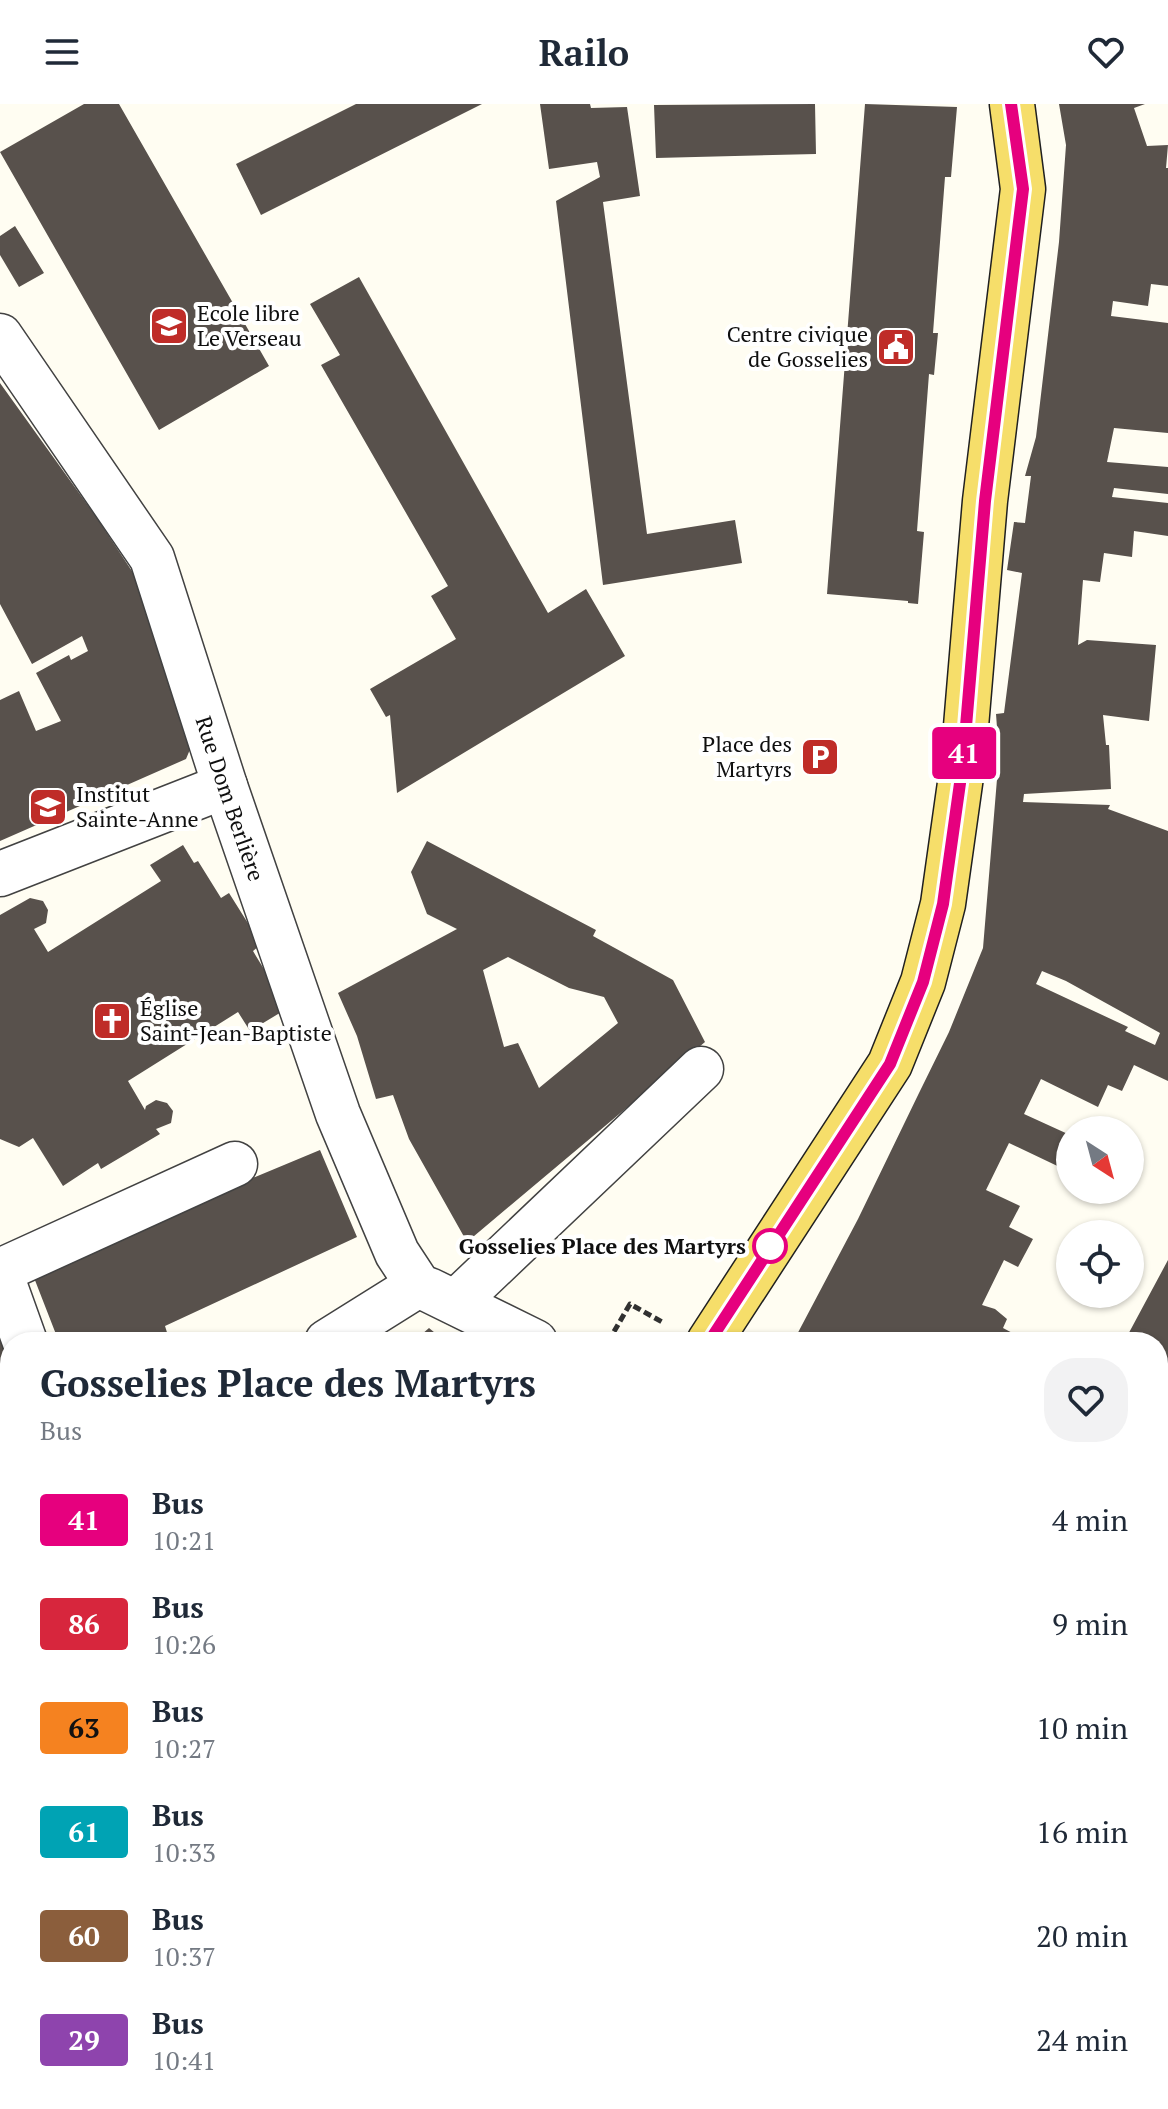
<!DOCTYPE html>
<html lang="en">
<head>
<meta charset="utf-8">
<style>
	:root { --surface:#fff; --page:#f2f2f3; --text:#1f2937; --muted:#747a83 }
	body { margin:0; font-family:"PT Serif",serif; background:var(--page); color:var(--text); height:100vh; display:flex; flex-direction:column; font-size:30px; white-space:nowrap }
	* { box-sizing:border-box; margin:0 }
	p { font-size:26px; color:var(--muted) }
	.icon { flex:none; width:44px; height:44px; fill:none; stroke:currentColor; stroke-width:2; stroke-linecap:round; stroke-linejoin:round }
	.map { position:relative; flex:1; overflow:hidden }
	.drawer { position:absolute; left:0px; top:1228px; width:1168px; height:778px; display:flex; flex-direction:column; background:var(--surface); border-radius:32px 32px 0 0; box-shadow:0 2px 6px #0004 }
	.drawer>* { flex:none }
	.badge { padding:0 16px; border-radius:6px; font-size:28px; line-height:52px }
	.needle { width:52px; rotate:144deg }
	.fabs { position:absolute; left:1056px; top:1012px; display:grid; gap:16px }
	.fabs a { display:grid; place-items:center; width:88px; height:88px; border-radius:50%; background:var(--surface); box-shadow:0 2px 6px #0004; font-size:40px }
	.map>.badge { position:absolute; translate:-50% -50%; box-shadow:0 0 0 4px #fff }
	.round { display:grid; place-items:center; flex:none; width:84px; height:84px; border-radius:32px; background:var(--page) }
	.summary { display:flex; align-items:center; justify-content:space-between; height:136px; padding:0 40px }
	h1 { font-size:38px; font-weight:800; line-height:60px }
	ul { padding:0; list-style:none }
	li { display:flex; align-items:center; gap:24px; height:104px; padding:0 40px }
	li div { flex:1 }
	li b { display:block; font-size:30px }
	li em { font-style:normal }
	li .badge { min-width:88px; font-weight:700; text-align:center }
	header { display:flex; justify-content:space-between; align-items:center; height:104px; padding:0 40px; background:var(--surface); font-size:36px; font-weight:800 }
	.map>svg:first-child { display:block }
</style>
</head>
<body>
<header><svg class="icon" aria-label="menu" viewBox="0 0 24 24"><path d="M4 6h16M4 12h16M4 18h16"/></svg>Railo<svg class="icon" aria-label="heart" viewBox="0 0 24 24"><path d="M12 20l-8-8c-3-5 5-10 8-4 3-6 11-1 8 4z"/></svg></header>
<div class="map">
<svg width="1168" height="2005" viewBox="0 0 1168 2005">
	<rect width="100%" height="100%" fill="#fffdf2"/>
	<path fill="#58514c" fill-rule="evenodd" d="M84 0H119L269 262 159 326 0 48Z
		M356 0H482L261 111 236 60Z
		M540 0H590L591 4 627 3 640 92 603 98 647 430 735 416 742 459 603 481 556 97 600 73 597 58 549 65Z
		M815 0 816 50 656 54 654 1Z
		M865 0 957 3 951 73H945L933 229H938L934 271 929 270 917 427 924 428 918 500 908 499V497L827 490Z
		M1059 0H1145L1134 4 1147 42 1168 41 1166 64H1168V182L1151 180 1148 202 1113 197 1111 212 1168 219V329L1114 324 1107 358 1168 363V390L1114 384 1112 393 1168 399V432L1134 427 1132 453 1104 449 1100 478 1083 476 1078 541 1087 536 1156 541 1149 617 1103 611 1106 641H1109L1111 685 1024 690 1023 698 1110 701 1108 705 1168 727V977L1134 961 1122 987 1108 981 1098 1003 1041 975 1024 1010 1070 1031V1068L1009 1039 986 1086 1020 1102 1009 1123 1033 1135 1018 1163 1004 1156 982 1201 995 1205 1007 1215 1003 1224 1029 1238H793L858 1115 919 989 949 928 983 844 999 651 996 610 1004 609 1022 469 1007 466 1014 418 1025 419 1031 372H1025L1036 333 1059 138 1066 41ZM1042 867 1066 877 1160 929 1155 941 1125 927 1128 923 1036 880Z
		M15 122 44 169 19 183 0 151V132Z
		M359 173 548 509 586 485 625 552 397 689 390 611 386 613 370 585 456 535 431 492 448 482 321 261 340 251 310 200Z
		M0 279 97 414 151 496 196 631 186 655 102 692 99 686 86 691 89 698 0 737V596L19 587 36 627 61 617 36 569 69 551 71 556 88 547 82 532 32 560 0 500Z
		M427 737 596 826 593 832 673 876 705 938 467 1138 409 1035 393 991 376 995 357 932 338 889 457 825 427 810 411 768ZM508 853 569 884 604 893 618 919 539 984 518 939 504 943 483 866Z
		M183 741 194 759 198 757 221 794 229 789 261 840 253 847 276 885 271 887 283 907 250 927 238 908 128 977 145 1006 146 1002 156 996 167 999 173 1007 171 1019 156 1025 160 1030 101 1065 98 1059 63 1082 33 1034 19 1043 0 1035V811L30 794 43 797 48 806 46 819 34 825 48 848 161 777 150 761Z
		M320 1046 357 1133 165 1222 170 1238H59L31 1166Z
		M1168 1156V1421L1158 1416V1238H1124Z
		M0 1204 10 1238V1398L0 1403Z
		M429 1224 446 1238H413Z
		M1158 1546 1168 1553V1790L1158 1786Z
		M0 1722 10 1743V1884L0 1891Z
		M1158 1854 1168 1860V1935L1161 1932 1158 1937Z
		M1158 1970 1168 1974V2005H1135L1139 1996H1158Z
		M257 1996H381L391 2005H263Z
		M493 1996H644L639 2005H503Z
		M729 1996H925L921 2005H724Z
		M989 1996H1090L1088 2005H986Z"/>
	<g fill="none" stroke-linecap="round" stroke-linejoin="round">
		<g stroke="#424242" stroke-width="47">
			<g id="minor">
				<path id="s1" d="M0 232 152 454 225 682 338 1010 397 1149 418 1181"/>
				<path d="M0 770 225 682"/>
				<path d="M0 1167 235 1060"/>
				<path d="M0 1168 25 1238"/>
				<path d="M429 1186 535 1238"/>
				<path d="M456 1198 701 965"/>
				<path d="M327 1238 418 1181"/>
				<path d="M0 1421 10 1416"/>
				<path d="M1158 1821 1168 1827"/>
				<path d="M408 1996 415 2005"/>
				<path d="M937 2005 941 1996"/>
			</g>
		</g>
		<g stroke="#202020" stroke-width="47">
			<path id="major" d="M709 1238 890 960 923 878 943 800 963 658 985 397 1023 85 1012 0
				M674 2005 678 1996"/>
		</g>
		<path stroke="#313131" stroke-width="5" stroke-dasharray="8 4" stroke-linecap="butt" d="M608 1238 630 1200 664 1219"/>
		<use href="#minor" stroke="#fff" stroke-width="44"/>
		<use href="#major" stroke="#f6de6a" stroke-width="44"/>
	</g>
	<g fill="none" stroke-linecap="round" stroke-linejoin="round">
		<g stroke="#fff" stroke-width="18">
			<path id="line" d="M709 1238 890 960 923 878 943 800 963 658 985 397 1023 85 1011 0"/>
		</g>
		<use href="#line" stroke="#e6007e" stroke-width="12"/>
	</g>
	<defs>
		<g id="school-square" transform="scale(2)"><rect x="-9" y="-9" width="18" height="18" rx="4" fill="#bf2c28" stroke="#fff"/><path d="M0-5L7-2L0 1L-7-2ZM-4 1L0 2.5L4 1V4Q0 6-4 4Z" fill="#fff"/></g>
		<g id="civic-square" transform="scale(2)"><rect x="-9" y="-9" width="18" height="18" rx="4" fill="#bf2c28" stroke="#fff"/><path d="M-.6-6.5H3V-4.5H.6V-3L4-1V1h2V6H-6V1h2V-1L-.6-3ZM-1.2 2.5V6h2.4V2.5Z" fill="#fff"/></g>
		<g id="parking-square" transform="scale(2)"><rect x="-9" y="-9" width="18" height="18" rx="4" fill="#bf2c28" stroke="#fff"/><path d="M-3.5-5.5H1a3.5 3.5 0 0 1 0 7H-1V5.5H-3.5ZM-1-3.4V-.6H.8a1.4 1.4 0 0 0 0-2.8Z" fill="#fff"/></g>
		<g id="church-square" transform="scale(2)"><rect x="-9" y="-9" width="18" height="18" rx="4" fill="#bf2c28" stroke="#fff"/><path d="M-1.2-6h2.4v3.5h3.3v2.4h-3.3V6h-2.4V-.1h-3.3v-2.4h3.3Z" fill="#fff"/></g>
	</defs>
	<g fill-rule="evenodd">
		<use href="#school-square" x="169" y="222"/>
		<use href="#civic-square" x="896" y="243"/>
		<use href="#parking-square" x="820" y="653"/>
		<use href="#school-square" x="48" y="703"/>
		<use href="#church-square" x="112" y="917"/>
	</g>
	<circle fill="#fff" stroke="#e6007e" stroke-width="4" cx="770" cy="1142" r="16"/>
	<g text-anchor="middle" stroke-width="8" stroke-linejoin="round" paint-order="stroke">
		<g font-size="22" fill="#0f0f0f" stroke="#fff" text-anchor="start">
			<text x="197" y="217">Ecole libre<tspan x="197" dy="25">Le Verseau</tspan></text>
			<text x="868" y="238" text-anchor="end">Centre civique<tspan x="868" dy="25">de Gosselies</tspan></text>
			<text x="792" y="648" text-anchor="end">Place des<tspan x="792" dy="25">Martyrs</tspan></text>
			<text x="76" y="698">Institut<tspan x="76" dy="25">Sainte-Anne</tspan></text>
			<text x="140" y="912">Église<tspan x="140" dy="25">Saint-Jean-Baptiste</tspan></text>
		</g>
		<g font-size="22" fill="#0f0f0f" stroke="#fff">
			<text dy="8" stroke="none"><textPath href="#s1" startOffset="522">Rue Dom Berlière</textPath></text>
		</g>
		<g font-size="22" font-weight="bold" fill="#0f0f0f" stroke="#fff" text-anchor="end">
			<text x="746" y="1150">Gosselies Place des Martyrs</text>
		</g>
	</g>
</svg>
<div class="fabs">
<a><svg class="needle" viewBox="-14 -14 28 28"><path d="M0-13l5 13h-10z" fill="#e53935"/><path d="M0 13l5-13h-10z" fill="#747a83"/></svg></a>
<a><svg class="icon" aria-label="locate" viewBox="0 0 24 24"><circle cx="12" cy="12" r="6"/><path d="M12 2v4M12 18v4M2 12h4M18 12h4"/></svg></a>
</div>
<b class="badge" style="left:964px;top:649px;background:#e6007e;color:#fff">41</b>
<section class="drawer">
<div class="summary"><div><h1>Gosselies Place des Martyrs</h1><p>Bus</p></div><a class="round"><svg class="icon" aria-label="heart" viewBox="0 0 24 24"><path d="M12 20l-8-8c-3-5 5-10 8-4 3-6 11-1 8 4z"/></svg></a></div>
<ul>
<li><span class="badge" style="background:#e6007e;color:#fff">41</span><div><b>Bus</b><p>10:21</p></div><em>4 min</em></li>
<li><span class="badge" style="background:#d7263d;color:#fff">86</span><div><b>Bus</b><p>10:26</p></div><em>9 min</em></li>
<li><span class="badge" style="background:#f58220;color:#111">63</span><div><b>Bus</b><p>10:27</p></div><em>10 min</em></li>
<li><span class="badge" style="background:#00a3b4;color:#fff">61</span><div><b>Bus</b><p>10:33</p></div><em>16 min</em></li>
<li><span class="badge" style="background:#8b5e3c;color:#fff">60</span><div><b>Bus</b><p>10:37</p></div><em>20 min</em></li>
<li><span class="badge" style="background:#8e44ad;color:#fff">29</span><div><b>Bus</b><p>10:41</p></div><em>24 min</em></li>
</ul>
</section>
</div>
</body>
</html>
